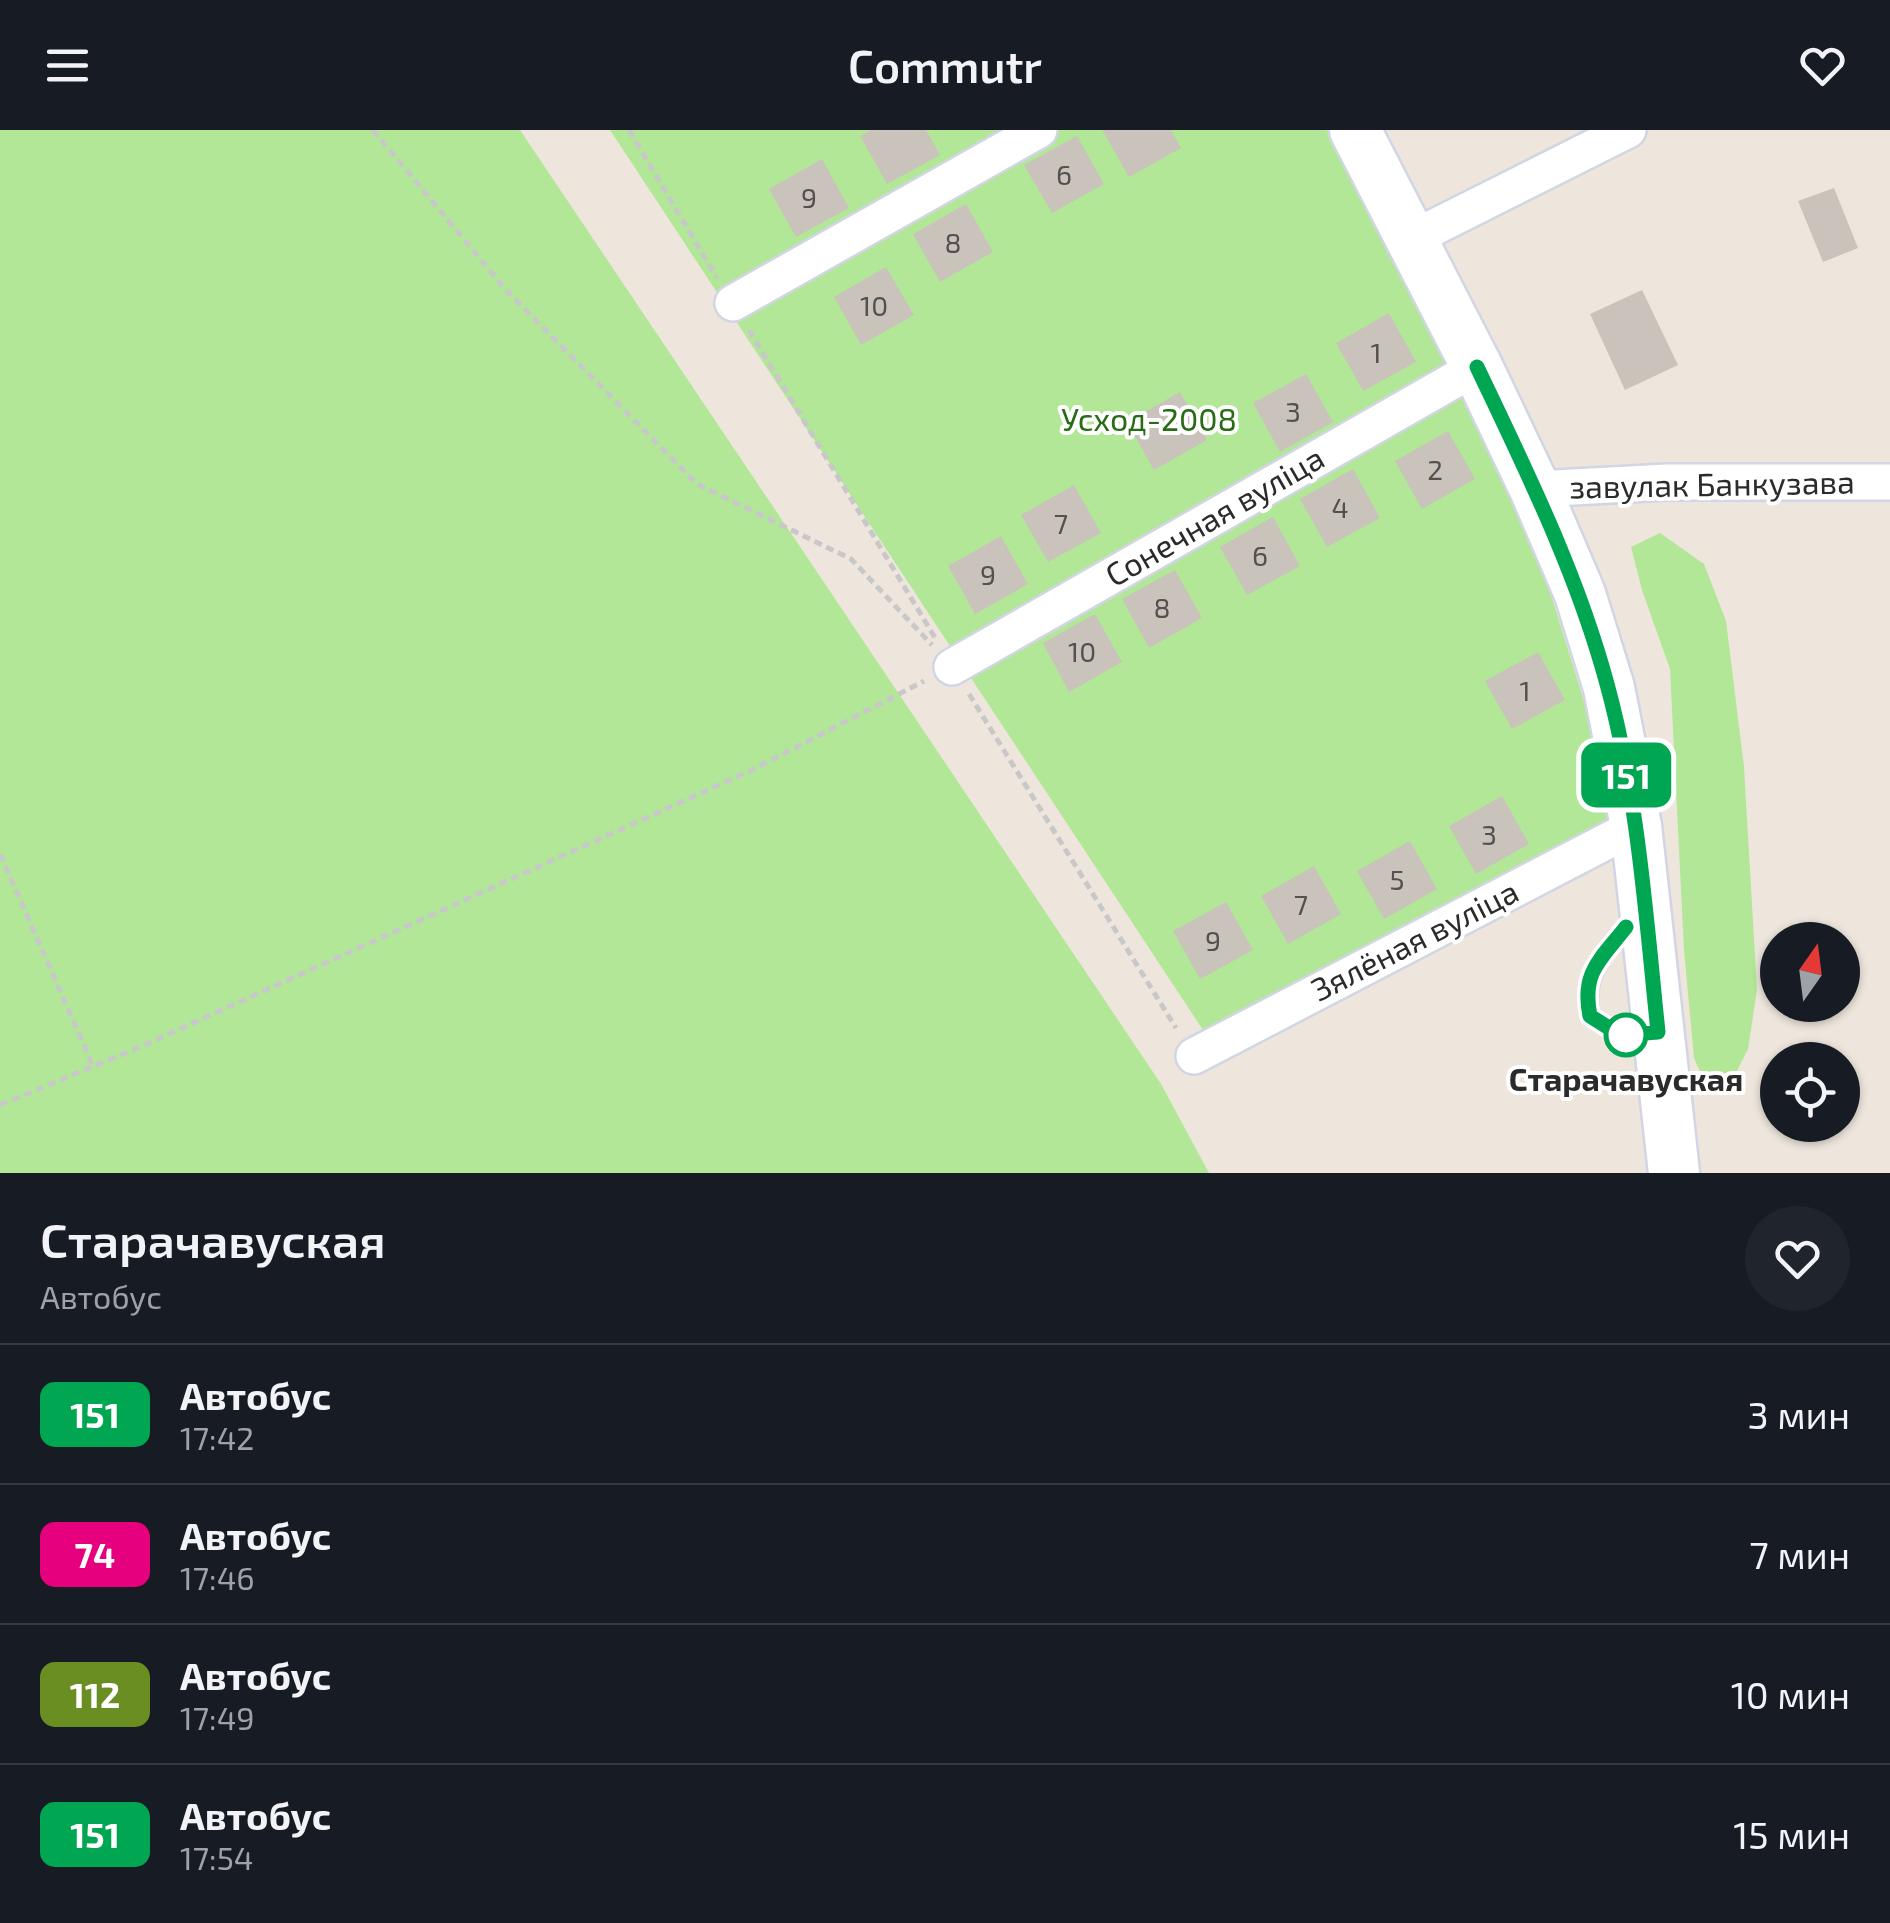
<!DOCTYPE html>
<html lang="ru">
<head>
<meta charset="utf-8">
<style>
	:root { --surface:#171b24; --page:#20242c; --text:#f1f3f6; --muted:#9ea1a6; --line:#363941 }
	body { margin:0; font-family:"Exo 2",sans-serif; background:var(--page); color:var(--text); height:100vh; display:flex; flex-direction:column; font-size:38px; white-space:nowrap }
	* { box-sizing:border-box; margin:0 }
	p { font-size:32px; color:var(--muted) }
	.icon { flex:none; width:55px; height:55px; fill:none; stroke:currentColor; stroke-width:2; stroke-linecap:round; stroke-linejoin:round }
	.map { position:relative; height:1043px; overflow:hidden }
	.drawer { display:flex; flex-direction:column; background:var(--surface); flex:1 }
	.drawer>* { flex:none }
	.badge { padding:0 20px; border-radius:15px; font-size:35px; line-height:65px }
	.needle { width:65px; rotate:14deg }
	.controls { position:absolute; left:1760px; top:792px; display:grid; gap:20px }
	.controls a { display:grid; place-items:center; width:100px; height:100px; border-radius:50%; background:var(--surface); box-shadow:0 2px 8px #0004; font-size:50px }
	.map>.badge { position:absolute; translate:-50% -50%; box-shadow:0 0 0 5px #fff }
	.round { display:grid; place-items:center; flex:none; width:105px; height:105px; border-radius:52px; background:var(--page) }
	.overview { display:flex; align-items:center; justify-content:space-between; height:170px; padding:0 40px }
	h1 { font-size:48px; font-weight:600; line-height:75px }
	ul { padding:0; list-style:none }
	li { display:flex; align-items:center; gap:30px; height:140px; padding:0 40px; border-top:2px solid var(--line) }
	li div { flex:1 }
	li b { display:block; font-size:38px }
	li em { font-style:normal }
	li .badge { min-width:110px; font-weight:700; text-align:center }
	header { display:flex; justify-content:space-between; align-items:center; height:130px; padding:0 40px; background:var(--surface); font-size:45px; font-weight:600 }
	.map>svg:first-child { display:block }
</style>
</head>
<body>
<header><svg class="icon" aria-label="menu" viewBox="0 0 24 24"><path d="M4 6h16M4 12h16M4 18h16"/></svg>Commutr<svg class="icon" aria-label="heart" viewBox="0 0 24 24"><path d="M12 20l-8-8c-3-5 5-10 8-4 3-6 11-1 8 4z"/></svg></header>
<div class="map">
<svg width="1890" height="1043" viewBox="0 0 1890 1043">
	<rect width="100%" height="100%" fill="#eee6dc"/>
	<path fill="#b1e796" d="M0 0H520L1161 954 1209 1043H0Z
		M610 0H1327L1535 413 1620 688 1203 900Z
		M1660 403 1704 434 1726 491 1744 637 1757 860 1748 919 1732 951 1702 946 1694 928 1684 820 1670 539 1642 460 1631 417Z"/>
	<path fill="#c9c3bc" d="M871 0H926L940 25 887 54 860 6Z
		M1102 0H1171L1181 18 1129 47Z
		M1077 6 1104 54 1052 83 1024 35Z
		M822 29 849 78 796 107 769 59Z
		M1834 58 1858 118 1823 132 1798 71Z
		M966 74 993 122 940 152 913 104Z
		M886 137 914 185 861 215 834 167Z
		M1642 160 1678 235 1625 260 1590 184Z
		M1389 183 1416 232 1363 261 1336 213Z
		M1306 244 1333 292 1280 322 1253 273Z
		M1180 262 1207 310 1154 340 1127 292Z
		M1448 301 1475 349 1422 379 1395 331Z
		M1353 339 1380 388 1327 417 1300 369Z
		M1074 355 1101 403 1048 432 1021 385Z
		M1273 387 1300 436 1247 465 1220 417Z
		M1001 406 1028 454 975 484 948 436Z
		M1175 440 1202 488 1149 518 1122 469Z
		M1095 484 1122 532 1069 562 1043 513Z
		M1538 522 1565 570 1512 599 1485 551Z
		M1502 666 1529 714 1476 744 1449 696Z
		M1410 711 1437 759 1384 789 1357 741Z
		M1314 736 1341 784 1288 814 1261 766Z
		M1226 772 1253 820 1200 849 1173 801Z"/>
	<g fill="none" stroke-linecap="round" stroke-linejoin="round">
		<g stroke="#d1d5e4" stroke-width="22">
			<path id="lane" d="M1638 783C1610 818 1581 838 1590 886L1620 905 1658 902"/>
		</g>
		<g stroke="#d1d5e4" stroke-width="40">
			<path id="street" d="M1411 109 1628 0
				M733 173 1039 0
				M1535 359 1667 352H1890
				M952 537 1477 237
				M1194 926 1636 696"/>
		</g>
		<g stroke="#d1d5e4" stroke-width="55">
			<path id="secondary" d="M1355 0 1477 237 1535 359 1580 464 1609 558 1636 696 1674 1043"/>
		</g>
		<path stroke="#c8c8c8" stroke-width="5" stroke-dasharray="8 5" stroke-linecap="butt" d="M373 0 505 159 697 354 851 429 932 515
			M629 0 717 148
			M749 200 937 511
			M969 564 1176 898
			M0 724 93 936
			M0 975 142 916 752 640 924 551"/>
		<use href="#lane" stroke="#fff" stroke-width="18"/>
		<use href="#street" stroke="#fff" stroke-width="35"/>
		<use href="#secondary" stroke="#fff" stroke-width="50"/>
	</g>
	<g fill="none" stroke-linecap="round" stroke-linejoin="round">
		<g stroke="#fff" stroke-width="22">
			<path id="line" d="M1477 237C1526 340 1577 443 1607 554 1638 667 1646 787 1658 902L1620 905 1590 886C1581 842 1601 829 1626 797"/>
		</g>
		<use href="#line" stroke="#00a651" stroke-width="15"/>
	</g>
	<circle fill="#fff" stroke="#00a651" stroke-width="5" cx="1626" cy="905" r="20"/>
	<g text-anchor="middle" stroke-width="8" stroke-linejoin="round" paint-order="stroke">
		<g font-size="28" fill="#52514f">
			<text x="1064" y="55">6</text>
			<text x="809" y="78">9</text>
			<text x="953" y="123">8</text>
			<text x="874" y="186">10</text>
			<text x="1376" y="233">1</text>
			<text x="1293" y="292">3</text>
			<text x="1435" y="350">2</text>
			<text x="1340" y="388">4</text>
			<text x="1061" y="404">7</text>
			<text x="1260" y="436">6</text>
			<text x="988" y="455">9</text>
			<text x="1162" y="488">8</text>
			<text x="1082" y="532">10</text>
			<text x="1525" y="571">1</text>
			<text x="1489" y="715">3</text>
			<text x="1397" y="760">5</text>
			<text x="1301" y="785">7</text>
			<text x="1213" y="821">9</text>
		</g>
		<g font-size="32" fill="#286c16" stroke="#fff">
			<text x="1149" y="301">Усход-2008</text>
		</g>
		<g font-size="32" fill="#2b2b2b" stroke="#fff">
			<text transform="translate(1712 355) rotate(-1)" y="11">завулак Банкузава</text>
			<text transform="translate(1215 387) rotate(-30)" y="11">Сонечная вуліца</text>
			<text transform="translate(1415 811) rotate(-27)" y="11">Зялёная вуліца</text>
		</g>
		<g font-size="32" font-weight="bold" fill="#2b2b2b" stroke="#fff">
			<text x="1626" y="961">Старачавуская</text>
		</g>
	</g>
</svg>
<div class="controls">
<a><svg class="needle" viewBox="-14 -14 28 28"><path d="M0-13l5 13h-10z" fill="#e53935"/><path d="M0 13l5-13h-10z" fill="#9ea1a6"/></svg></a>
<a><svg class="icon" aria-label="locate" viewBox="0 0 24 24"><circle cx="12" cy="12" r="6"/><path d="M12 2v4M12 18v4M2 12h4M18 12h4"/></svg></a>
</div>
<b class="badge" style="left:1626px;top:645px;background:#00a651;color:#fff">151</b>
</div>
<section class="drawer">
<div class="overview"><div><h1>Старачавуская</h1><p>Автобус</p></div><a class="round"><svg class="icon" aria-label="heart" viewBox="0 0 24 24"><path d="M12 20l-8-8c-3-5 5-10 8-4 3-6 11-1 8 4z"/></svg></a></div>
<ul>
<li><span class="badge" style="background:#00a651;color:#fff">151</span><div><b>Автобус</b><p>17:42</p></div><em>3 мин</em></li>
<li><span class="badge" style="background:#e6007e;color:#fff">74</span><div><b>Автобус</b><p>17:46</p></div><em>7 мин</em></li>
<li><span class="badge" style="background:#6b8e23;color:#fff">112</span><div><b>Автобус</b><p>17:49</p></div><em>10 мин</em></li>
<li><span class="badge" style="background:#00a651;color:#fff">151</span><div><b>Автобус</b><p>17:54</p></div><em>15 мин</em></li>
</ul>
</section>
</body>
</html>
